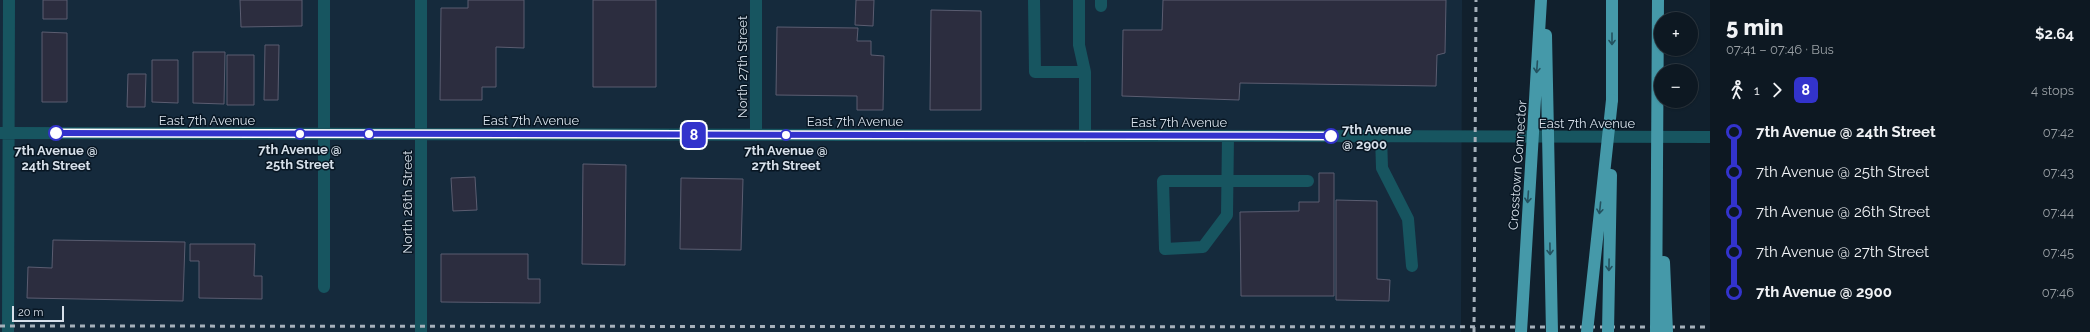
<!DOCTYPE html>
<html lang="en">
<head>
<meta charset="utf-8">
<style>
	:root { --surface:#0d1822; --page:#1b252f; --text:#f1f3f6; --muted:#9aa0a5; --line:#2d3740 }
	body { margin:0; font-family:Raleway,sans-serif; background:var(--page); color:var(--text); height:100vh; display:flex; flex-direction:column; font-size:15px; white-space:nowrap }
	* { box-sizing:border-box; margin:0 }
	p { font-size:13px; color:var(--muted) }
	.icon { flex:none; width:22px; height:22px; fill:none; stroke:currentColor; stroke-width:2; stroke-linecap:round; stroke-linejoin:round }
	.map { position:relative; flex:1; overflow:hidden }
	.sheet { display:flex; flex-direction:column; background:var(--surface); width:380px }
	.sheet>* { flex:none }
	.badge { padding:0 8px; border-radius:6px; font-size:14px; line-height:26px }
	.buttons { position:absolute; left:1654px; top:12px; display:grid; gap:8px }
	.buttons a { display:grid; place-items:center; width:44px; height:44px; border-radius:50%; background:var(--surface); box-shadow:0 1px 3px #0004,0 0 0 1px var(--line); font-size:20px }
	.scale { position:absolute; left:12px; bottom:10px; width:52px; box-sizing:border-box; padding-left:4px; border:2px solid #d7e0ea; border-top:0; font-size:11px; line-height:14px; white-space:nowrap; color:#d7e0ea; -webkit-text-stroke:3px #081623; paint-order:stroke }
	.map>.badge { position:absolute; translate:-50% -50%; box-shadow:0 0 0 2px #fff }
	.legs { display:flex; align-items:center; gap:6px; height:44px; padding:0 16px; font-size:13px }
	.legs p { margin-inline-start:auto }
	.head { display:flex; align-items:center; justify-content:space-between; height:68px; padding:0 16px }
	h1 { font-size:22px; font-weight:800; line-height:30px }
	ul { padding:0 16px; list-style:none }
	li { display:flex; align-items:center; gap:14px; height:40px; font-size:15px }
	li i { display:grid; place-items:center; width:6px; height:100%; margin:0 5px; background:currentColor }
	li i::after { content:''; width:10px; height:10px; margin:-5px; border:3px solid; border-radius:50%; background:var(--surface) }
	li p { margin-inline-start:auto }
	li:first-child i { background:linear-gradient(#0000 50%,currentColor 0) }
	li:last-child i { background:linear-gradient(currentColor 50%,#0000 0) }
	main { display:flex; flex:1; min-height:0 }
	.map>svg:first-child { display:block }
</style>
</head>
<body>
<main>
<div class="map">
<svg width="1710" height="332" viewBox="0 0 1710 332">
	<rect width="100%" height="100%" fill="#11202d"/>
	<path fill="#152a3c" d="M0 0H1462L1461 332H0Z"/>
	<path fill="#2c2d3f" stroke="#5b5d71" d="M43 0H67V19H43Z
		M240 0H302V26L241 27Z
		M468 0H524V48L496 47V87H482V100H440L441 8H468Z
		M593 0H656V87H593Z
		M856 0H874L873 26 855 25Z
		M1163 0H1446L1445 53 1437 55 1436 86 1240 83 1239 100 1122 96 1123 30H1162Z
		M931 10 981 11V110H930Z
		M777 27 858 28 857 41H871V55L884 56 883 110H857V96L776 95Z
		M42 32 67 33V102H42Z
		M265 45H279L278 100H264Z
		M193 52H225L224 104 193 103Z
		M227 55H254V105H227Z
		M152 60H178V103L152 102Z
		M128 74H146L145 107H127Z
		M583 164 626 165 625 265 582 264Z
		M1319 173H1334V296H1241L1240 212 1299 211V202H1319Z
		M475 177 477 210 453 211 451 178Z
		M681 178 743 179 741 250 680 249Z
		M1336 200 1377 201V279L1390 280 1389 301 1336 300Z
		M53 240 185 242 183 301 27 298 28 267 52 268Z
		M190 244H255L254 276H262V299L199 298V261H190Z
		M441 254H528V279H540V303L441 302Z"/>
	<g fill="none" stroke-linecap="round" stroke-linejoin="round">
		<path stroke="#175560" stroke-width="12" d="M1034 0 1035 72H1085
			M1079 0V45L1085 72V136
			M1101 6V0
			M0 133 1710 137
			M756 135V0
			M1228 136 1227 215 1203 247 1165 249 1163 181H1308
			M1381 136 1382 168 1408 219 1412 266
			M324 287V0
			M8 332 9 0
			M421 332V0"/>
		<path stroke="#4599a9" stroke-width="12" d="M1612 0V100"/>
		<path stroke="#a5b0ba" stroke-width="3" stroke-dasharray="5 5" stroke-linecap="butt" d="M0 326 1710 327
			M1474 332 1476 0"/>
		<path stroke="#4599a9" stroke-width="12" d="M1546 35 1552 332
			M1664 262 1667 332
			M1521 332 1541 0
			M1587 332 1612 100
			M1608 332 1611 175
			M1656 332 1658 0"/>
	</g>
	<defs><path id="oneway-shaft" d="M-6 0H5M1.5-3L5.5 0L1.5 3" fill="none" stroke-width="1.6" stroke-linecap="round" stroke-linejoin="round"/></defs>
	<g stroke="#23515f">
		<use href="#oneway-shaft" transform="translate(1612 39) rotate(90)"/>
		<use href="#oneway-shaft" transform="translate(1537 67) rotate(94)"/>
		<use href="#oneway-shaft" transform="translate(1528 197) rotate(94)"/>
		<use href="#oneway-shaft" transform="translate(1600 208) rotate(96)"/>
		<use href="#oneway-shaft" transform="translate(1550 249) rotate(89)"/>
		<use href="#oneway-shaft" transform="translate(1609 265) rotate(91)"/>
	</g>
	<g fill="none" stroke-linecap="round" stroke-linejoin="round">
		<g stroke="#fff" stroke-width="9">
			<path id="line-1" d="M56 133 1331 136"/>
		</g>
		<use href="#line-1" stroke="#33c" stroke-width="6"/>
	</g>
	<g fill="#fff" stroke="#33c" stroke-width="2">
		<circle cx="56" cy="133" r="7"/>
		<circle cx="300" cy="134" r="5"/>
		<circle cx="369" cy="134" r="5"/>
		<circle cx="786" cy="135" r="5"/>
		<circle cx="1331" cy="136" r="7"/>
	</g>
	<g text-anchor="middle" stroke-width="3" stroke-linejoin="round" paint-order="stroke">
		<g font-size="13" fill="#d7e0ea" stroke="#081623">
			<text transform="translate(742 67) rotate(-90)" y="5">North 27th Street</text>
			<text x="207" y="125">East 7th Avenue</text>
			<text x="531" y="125">East 7th Avenue</text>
			<text x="855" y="126">East 7th Avenue</text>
			<text x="1179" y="127">East 7th Avenue</text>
			<text x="1587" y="128">East 7th Avenue</text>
			<text transform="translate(1517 165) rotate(-86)" y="5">Crosstown Connector</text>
			<text transform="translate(407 202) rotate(-90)" y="5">North 26th Street</text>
		</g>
		<g font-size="13" font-weight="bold" fill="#d7e0ea" stroke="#081623">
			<text x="1342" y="134" text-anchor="start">7th Avenue<tspan x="1342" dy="15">@ 2900</tspan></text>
			<text x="300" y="154">7th Avenue @<tspan x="300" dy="15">25th Street</tspan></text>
			<text x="56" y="155">7th Avenue @<tspan x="56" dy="15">24th Street</tspan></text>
			<text x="786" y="155">7th Avenue @<tspan x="786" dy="15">27th Street</tspan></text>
		</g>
	</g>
</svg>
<div class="buttons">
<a>+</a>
<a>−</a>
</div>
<div class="scale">20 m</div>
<b class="badge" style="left:694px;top:135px;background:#33c;color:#fff">8</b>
</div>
<section class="sheet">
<div class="head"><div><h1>5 min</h1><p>07:41 – 07:46 · Bus</p></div><b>$2.64</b></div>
<div class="legs"><svg class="icon" aria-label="walk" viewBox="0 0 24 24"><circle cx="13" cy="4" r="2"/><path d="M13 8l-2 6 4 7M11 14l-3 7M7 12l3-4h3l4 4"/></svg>1<svg class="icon" aria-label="forward" viewBox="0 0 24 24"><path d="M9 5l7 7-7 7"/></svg><b class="badge" style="background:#33c;color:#fff">8</b><p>4 stops</p></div>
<ul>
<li><i style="color:#33c"></i><b>7th Avenue @ 24th Street</b><p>07:42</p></li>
<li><i style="color:#33c"></i><span>7th Avenue @ 25th Street</span><p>07:43</p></li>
<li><i style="color:#33c"></i><span>7th Avenue @ 26th Street</span><p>07:44</p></li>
<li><i style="color:#33c"></i><span>7th Avenue @ 27th Street</span><p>07:45</p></li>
<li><i style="color:#33c"></i><b>7th Avenue @ 2900</b><p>07:46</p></li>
</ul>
</section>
</main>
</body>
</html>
